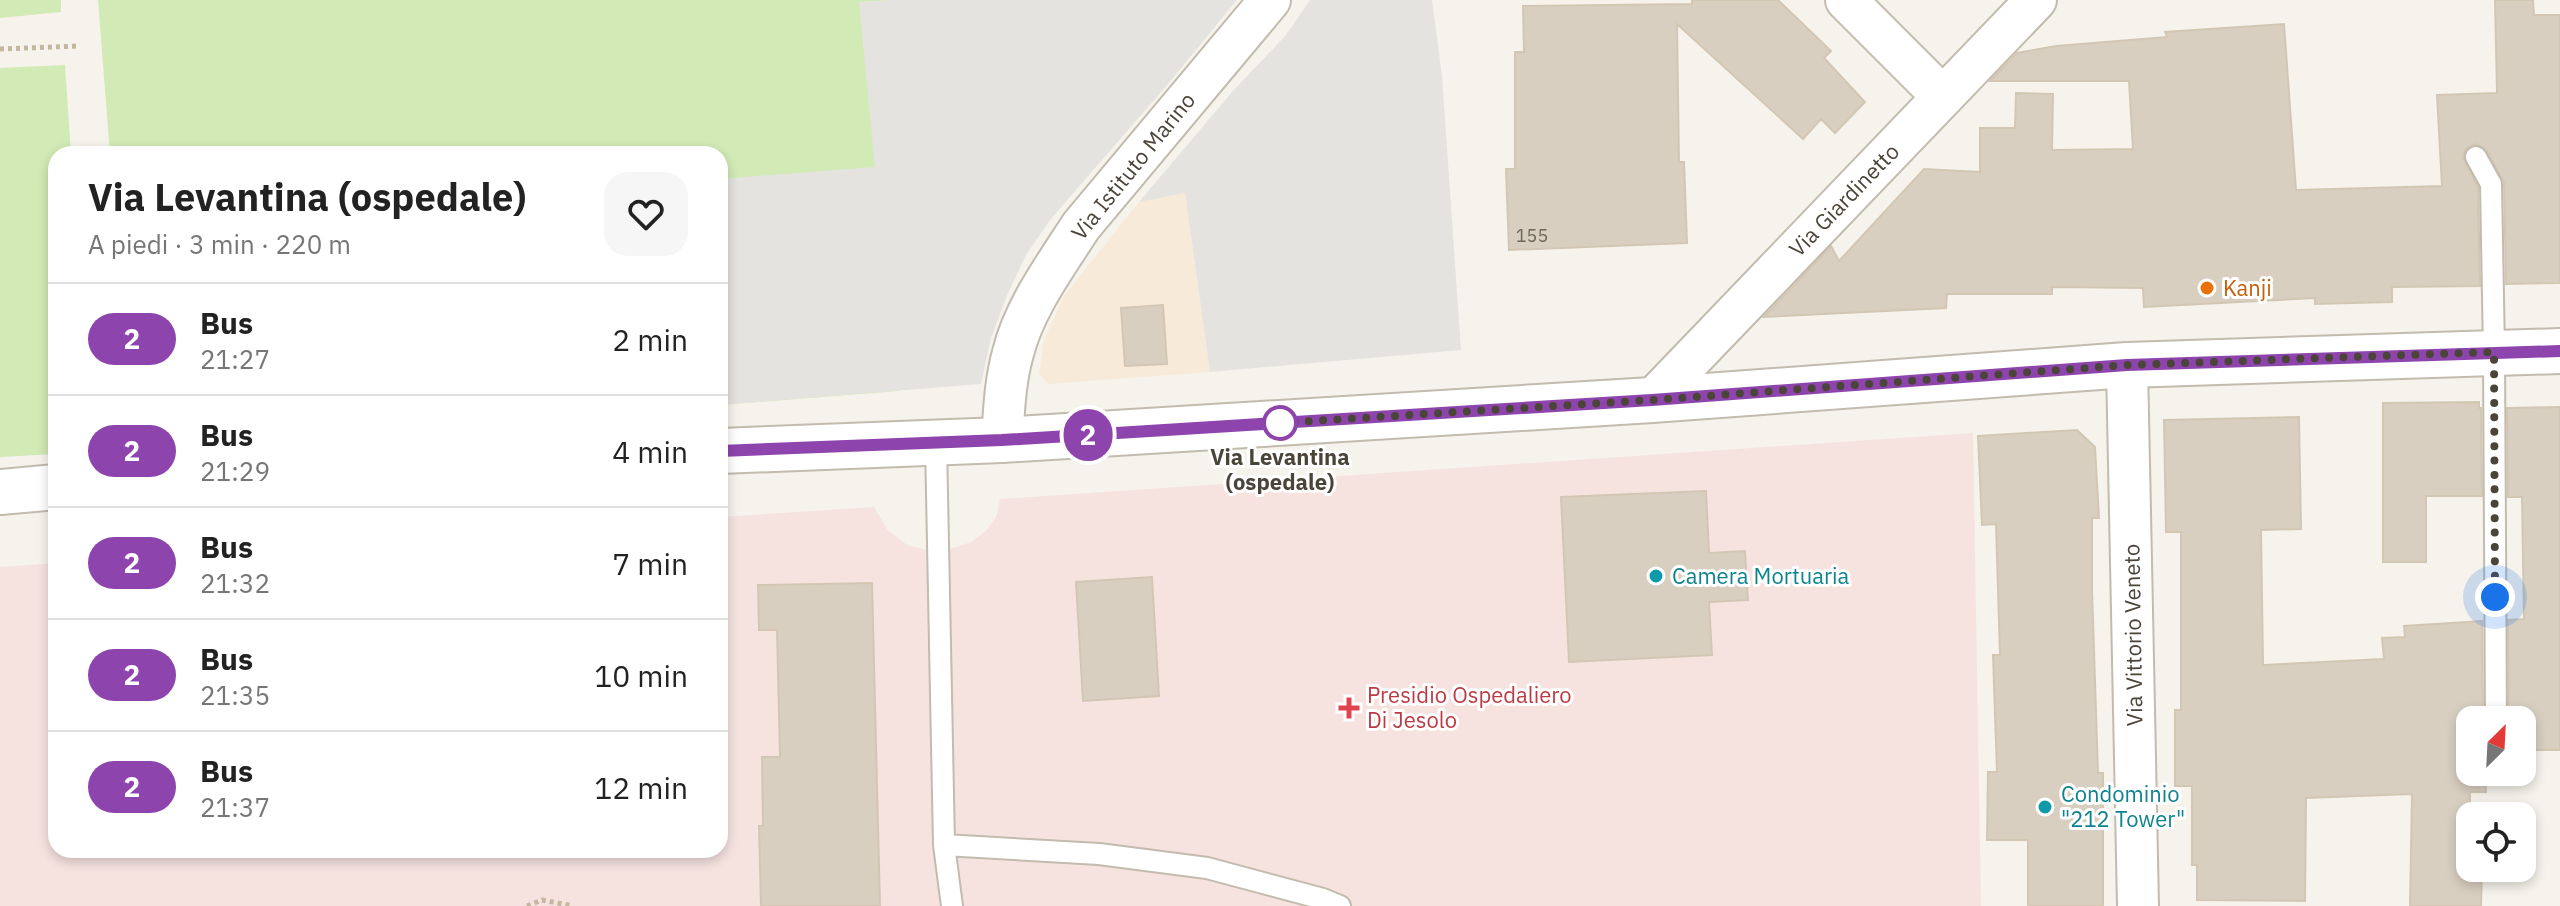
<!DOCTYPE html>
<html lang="it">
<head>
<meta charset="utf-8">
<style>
	:root { --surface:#fff; --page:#f6f6f6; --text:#222; --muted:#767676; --line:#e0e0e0 }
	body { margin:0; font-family:"IBM Plex Sans",sans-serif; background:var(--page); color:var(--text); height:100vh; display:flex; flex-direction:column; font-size:30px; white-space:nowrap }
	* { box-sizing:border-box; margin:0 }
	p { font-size:26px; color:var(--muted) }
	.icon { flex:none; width:44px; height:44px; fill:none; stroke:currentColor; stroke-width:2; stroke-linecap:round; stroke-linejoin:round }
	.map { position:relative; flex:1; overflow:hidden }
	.drawer { position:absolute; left:48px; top:146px; width:680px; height:712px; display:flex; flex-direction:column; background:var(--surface); border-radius:24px; box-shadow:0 4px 12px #0003 }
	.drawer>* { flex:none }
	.badge { padding:0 16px; border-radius:26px; font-size:28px; line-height:52px }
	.needle { width:52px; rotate:24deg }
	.tools { position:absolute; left:2456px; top:706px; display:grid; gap:16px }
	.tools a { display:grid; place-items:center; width:80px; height:80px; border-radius:16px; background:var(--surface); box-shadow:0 4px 12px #0003; font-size:40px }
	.you { position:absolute; width:40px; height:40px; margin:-20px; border:6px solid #fff; border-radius:50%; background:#1a73e8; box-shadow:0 0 0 12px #1a73e833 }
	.map>.badge { position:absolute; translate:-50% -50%; box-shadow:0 0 0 4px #fff }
	.round { display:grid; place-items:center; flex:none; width:84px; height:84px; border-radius:24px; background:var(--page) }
	.summary { display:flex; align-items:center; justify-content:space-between; height:136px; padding:0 40px }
	h1 { font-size:38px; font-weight:700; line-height:60px }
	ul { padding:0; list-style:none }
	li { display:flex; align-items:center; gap:24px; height:112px; padding:0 40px; border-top:2px solid var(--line) }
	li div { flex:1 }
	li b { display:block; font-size:30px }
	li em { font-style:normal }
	li .badge { min-width:88px; font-weight:700; text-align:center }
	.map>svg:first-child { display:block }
</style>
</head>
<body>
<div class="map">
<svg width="2560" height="906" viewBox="0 0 2560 906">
	<rect width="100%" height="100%" fill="#f6f3ec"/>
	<path fill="#f7ead8" d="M1185 192 1210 372 1048 384 1039 373 1044 340 1064 296 1139 202Z"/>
	<path fill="#f6e3e0" d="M1973 433 1981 906H0V567L56 563V850H720V517L874 507 887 529 907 545 938 553 971 542 987 530 997 515 1000 499Z"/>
	<path fill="#d2eab5" d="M0 0H61V12L0 18Z
		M98 0H894L860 2 899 391 720 405V154H110Z
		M65 65 71 154H56V454L0 457V68Z"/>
	<path fill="#e5e3e0" d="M894 0H1237L1168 84 1050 220 1026 255 1008 293 991 338 981 384 720 405V179L875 167 859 2Z
		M1310 0H1432L1442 76 1461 350 1210 372 1185 193 1139 202 1232 92 1286 35Z"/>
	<path fill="#d8cfc1" stroke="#d3c7b4" stroke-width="2" d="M1692 0H1778L1831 51 1824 58 1865 102 1835 133 1821 119 1803 139 1677 24 1679 162H1684L1687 243 1509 250 1506 169H1515V52H1524L1523 6 1692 4Z
		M2495 0H2533L2534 15H2560V283L2506 284 2504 183 2487 151 2475 144 2465 150 2463 158 2478 187 2480 286 2392 287V302L2315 304V298L2144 307 2143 288 2052 287V294H1947L1946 308 1764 317 1831 246 1839 261 1924 169 1980 172V128H2015L2016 93 2053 94 2052 150 2133 149 2129 81H1990L2017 53 2056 46 2167 37 2165 32 2284 24 2296 190 2442 186 2437 95 2497 93Z
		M1163 305 1167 364 1125 366 1121 308Z
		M2479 402V408H2481L2482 496H2426V562H2383V403Z
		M2560 407V750H2522V720H2509L2508 620 2524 619 2522 497H2508L2507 408Z
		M2299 417 2301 529 2261 530 2263 665 2384 659 2382 638 2405 637 2404 626 2482 621 2483 720H2470V772H2485L2486 792H2470V868H2482L2481 906H2410L2412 794 2306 798 2305 901 2197 900V865H2192V786H2175V710H2181V532H2166L2164 420Z
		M2077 430 2095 447 2099 518H2092V589L2098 773H2103V906H2028V840H1987L1988 772H1997L1993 655H2000L1996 524 1982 525 1978 436Z
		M1706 491 1709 553 1745 551 1748 600 1709 602 1712 655 1569 662 1561 497Z
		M1152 577 1159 696 1083 701 1076 582Z
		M872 583 880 906H761L759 826H763L762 757H780L777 630H759L758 585Z"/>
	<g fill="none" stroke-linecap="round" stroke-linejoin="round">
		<g stroke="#c2bbae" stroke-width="24">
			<path id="service" d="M2476 157 2491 184 2494 352 2496 720
				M936 443 944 845 952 906
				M944 845 1099 854 1207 868 1323 899 1340 906"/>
		</g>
		<g stroke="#c2bbae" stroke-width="44">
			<path id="minor" d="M1846 0 1942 96
				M2127 365 2138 906
				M1652 400 2036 0
				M1002 440C1004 411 1005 381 1013 353 1024 308 1056 265 1081 226L1270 0"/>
		</g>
		<g stroke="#c2bbae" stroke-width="48">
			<path id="tertiary" d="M720 451 1002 440 1652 400 2127 365 2560 351
				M0 492 56 487"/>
		</g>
		<path stroke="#c4b79f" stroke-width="5" stroke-dasharray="4 4" stroke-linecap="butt" d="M0 49 79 46
			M527 906 542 900 573 906"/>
		<use href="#service" stroke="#fff" stroke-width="20"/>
		<use href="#minor" stroke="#fff" stroke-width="40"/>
		<use href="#tertiary" stroke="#fff" stroke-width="44"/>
	</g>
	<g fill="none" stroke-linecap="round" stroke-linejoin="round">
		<g stroke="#fff" stroke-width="18">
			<path id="line" d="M720 451 1002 440 1652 400 2127 365 2560 351"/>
		</g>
		<use href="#line" stroke="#8e44ad" stroke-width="12"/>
		<path stroke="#4b4439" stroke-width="8" stroke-dasharray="0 14.4" d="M1280 423 1652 400 2127 365 2494 352 2495 597"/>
	</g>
	<circle fill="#e8710a" stroke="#fff" stroke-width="3" cx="2207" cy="288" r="8"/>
	<circle fill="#fff" stroke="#8e44ad" stroke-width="4" cx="1280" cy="423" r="16"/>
	<g fill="#0f9aa8" stroke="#fff" stroke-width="3">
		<circle cx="1656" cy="576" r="8"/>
		<circle cx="2045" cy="807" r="8"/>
	</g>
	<path fill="#e0444e" stroke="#fff" stroke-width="3" d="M1345 696h8v8h8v8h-8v8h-8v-8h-8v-8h8z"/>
	<g text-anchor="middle" stroke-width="6" stroke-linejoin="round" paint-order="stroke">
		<g font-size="18" fill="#6e675b">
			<text x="1532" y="242">155</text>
		</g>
		<g font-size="22" fill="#4b4439" stroke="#fff">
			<text transform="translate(1133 166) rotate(-51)" y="8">Via Istituto Marino</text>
			<text transform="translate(1844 200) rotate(-46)" y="8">Via Giardinetto</text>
			<text transform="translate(2133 635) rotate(-91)" y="8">Via Vittorio Veneto</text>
		</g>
		<g font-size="22" fill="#c56008" stroke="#fff" text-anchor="start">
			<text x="2223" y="296">Kanji</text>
		</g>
		<g font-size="22" font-weight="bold" fill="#4b4439" stroke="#fff">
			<text x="1280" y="465">Via Levantina<tspan x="1280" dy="25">(ospedale)</tspan></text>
		</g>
		<g font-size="22" fill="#0d838f" stroke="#fff" text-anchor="start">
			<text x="1672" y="584">Camera Mortuaria</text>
			<text x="2061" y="802">Condominio<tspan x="2061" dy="25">"212 Tower"</tspan></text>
		</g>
		<g font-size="22" fill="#be3a42" stroke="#fff" text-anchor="start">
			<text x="1367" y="703">Presidio Ospedaliero<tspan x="1367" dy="25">Di Jesolo</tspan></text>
		</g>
	</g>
</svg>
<div class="tools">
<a><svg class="needle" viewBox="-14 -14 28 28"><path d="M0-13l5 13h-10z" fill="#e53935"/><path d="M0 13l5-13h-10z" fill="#767676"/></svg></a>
<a><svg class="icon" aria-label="locate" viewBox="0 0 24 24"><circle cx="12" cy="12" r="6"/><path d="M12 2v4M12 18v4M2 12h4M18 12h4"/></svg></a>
</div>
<div class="you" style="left:2495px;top:597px"></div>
<b class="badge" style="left:1088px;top:435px;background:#8e44ad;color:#fff">2</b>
<section class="drawer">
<div class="summary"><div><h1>Via Levantina (ospedale)</h1><p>A piedi · 3 min · 220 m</p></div><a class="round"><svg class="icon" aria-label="heart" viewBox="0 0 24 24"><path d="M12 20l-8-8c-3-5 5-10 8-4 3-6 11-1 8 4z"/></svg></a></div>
<ul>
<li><span class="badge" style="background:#8e44ad;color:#fff">2</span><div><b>Bus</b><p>21:27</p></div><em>2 min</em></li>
<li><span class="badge" style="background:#8e44ad;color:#fff">2</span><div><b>Bus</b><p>21:29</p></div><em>4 min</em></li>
<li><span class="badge" style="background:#8e44ad;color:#fff">2</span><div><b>Bus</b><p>21:32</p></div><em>7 min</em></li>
<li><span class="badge" style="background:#8e44ad;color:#fff">2</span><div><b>Bus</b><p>21:35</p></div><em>10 min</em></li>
<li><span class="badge" style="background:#8e44ad;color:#fff">2</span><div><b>Bus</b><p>21:37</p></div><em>12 min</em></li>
</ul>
</section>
</div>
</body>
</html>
